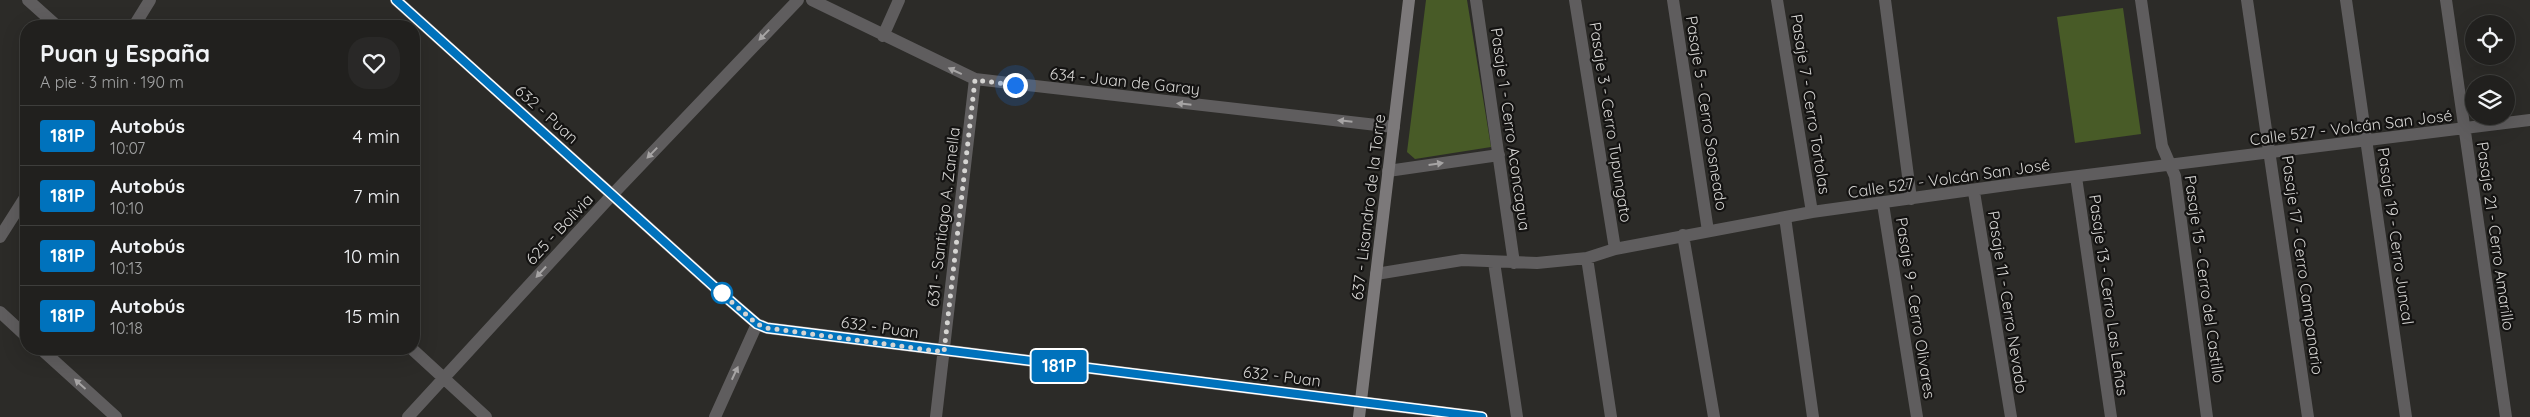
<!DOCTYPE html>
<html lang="es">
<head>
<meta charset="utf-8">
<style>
	:root { --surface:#21201e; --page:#292827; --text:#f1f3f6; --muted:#a2a3a4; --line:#3e3e3c }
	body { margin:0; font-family:Quicksand,sans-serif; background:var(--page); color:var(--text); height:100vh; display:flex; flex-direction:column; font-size:19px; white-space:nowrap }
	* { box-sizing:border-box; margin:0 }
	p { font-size:16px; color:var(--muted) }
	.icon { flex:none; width:28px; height:28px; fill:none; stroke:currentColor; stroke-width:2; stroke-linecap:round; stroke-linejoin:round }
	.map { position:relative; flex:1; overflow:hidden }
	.details { position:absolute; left:20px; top:20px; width:400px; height:335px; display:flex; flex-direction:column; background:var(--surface); border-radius:20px; box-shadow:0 5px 20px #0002,0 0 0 1px var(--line) }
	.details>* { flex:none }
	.badge { padding:0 10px; border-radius:4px; font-size:18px; line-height:32px }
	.tools { position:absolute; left:2465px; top:15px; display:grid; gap:10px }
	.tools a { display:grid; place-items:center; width:50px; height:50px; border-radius:50%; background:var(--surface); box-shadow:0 5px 20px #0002,0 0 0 1px var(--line); font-size:25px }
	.you { position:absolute; width:25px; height:25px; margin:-12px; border:4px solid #fff; border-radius:50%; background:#1a73e8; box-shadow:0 0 0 8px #1a73e833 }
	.map>.badge { position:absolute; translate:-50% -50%; box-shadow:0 0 0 2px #fff }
	.round { display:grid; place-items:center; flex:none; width:52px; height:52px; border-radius:20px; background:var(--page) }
	.head { display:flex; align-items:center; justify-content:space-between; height:85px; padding:0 20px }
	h1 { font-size:24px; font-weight:700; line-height:38px }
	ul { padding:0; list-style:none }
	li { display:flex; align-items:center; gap:15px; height:60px; padding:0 20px; border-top:1px solid var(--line) }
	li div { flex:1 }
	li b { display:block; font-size:19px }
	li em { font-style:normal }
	li .badge { min-width:55px; font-weight:700; text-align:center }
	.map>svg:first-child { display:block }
</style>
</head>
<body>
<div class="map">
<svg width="2530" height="417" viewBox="0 0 2530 417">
	<rect width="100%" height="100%" fill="#2c2b28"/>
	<path fill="#485b27" d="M1426 0H1467L1491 147 1415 159 1407 152Z
		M2123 8 2141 134 2075 143 2057 17Z"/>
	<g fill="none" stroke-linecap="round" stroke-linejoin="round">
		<path stroke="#5f5d5e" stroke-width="12" d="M28 0 57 26
			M396 0 720 292 757 324 767 328 1481 417
			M812 0 975 79 1394 127
			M1476 0 1514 263
			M1575 0 1615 249
			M1673 0 1708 231
			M1777 0 1812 212
			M1885 0 1911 199
			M2141 0 2162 146 2175 176 2207 417
			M2247 0 2308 417
			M2346 0 2406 417
			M2446 0 2506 417
			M134 26 150 0
			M883 36 899 0
			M1388 171 1499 155
			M2076 177 2111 417
			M1974 192 2011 417
			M1883 204 1917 417
			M1785 217 1813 417
			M1683 235 1714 417
			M0 237 26 196
			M1587 258 1611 417
			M1494 262 1517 417
			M1376 274 1462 260 1537 263 1587 258 1615 249 1812 212 2014 184 2530 120
			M0 312 26 336
			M41 349 116 417
			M412 349 486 417
			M408 417 612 195 798 0
			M715 417 757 324
			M936 417 975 79"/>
		<path stroke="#7c797a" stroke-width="12" d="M1359 417 1409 0"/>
	</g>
	<defs><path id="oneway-solid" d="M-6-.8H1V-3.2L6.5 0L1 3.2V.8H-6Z" transform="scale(1.25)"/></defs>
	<g fill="#a6a4a4">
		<use href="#oneway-solid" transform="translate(764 35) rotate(134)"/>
		<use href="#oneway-solid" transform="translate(955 71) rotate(-155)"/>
		<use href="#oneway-solid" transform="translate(1184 104) rotate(-174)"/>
		<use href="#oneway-solid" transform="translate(1345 121) rotate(-174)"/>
		<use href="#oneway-solid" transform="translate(652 153) rotate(134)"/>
		<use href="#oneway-solid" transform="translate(1436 164) rotate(-8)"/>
		<use href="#oneway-solid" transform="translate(541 272) rotate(133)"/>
		<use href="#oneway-solid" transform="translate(735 373) rotate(-65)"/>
		<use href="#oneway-solid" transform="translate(80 384) rotate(-138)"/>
	</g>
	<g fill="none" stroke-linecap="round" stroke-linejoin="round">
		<g stroke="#fff" stroke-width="11">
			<path id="line" d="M396 0 720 292 757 324 767 328 1482 417"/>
		</g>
		<use href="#line" stroke="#0072bc" stroke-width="8"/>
		<path stroke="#d5d4d2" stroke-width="5" stroke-dasharray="0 9" d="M722 293 720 292 757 324 767 328 944 352 975 80 1015 85"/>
	</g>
	<circle fill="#fff" stroke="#0072bc" stroke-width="2.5" cx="722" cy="293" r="10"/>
	<g text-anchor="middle" stroke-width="4.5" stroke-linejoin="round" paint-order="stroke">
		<g font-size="16" fill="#d5d4d2" stroke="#141312">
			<text transform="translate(1125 81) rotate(6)" y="6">634 - Juan de Garay</text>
			<text transform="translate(1811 104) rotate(81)" y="6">Pasaje 7 - Cerro Tortolas</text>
			<text transform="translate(1707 113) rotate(81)" y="6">Pasaje 5 - Cerro Sosneado</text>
			<text transform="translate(547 114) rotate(42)" y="6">632 - Puan</text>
			<text transform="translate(1611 122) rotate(81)" y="6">Pasaje 3 - Cerro Tupungato</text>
			<text transform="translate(2351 127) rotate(-7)" y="6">Calle 527 - Volcán San José</text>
			<text transform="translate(1511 129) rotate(82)" y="6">Pasaje 1 - Cerro Aconcagua</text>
			<text transform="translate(1949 178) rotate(-8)" y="6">Calle 527 - Volcán San José</text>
			<text transform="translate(1368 207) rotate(-83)" y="6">637 - Lisandro de la Torre</text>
			<text transform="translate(943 217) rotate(-83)" y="6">631 - Santiago A. Zanella</text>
			<text transform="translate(559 229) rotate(-47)" y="6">625 - Bolivia</text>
			<text transform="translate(2396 236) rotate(82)" y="6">Pasaje 19 - Cerro Juncal</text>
			<text transform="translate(2496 236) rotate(82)" y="6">Pasaje 21 - Cerro Amarillo</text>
			<text transform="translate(2303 265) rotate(82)" y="6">Pasaje 17 - Cerro Campanario</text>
			<text transform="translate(2205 279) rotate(82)" y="6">Pasaje 15 - Cerro del Castillo</text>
			<text transform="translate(2109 295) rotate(82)" y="6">Pasaje 13 - Cerro Las Leñas</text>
			<text transform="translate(2008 302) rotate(81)" y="6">Pasaje 11 - Cerro Nevado</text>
			<text transform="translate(1916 308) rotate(81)" y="6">Pasaje 9 - Cerro Olivares</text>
			<text transform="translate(880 327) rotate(8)" y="6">632 - Puan</text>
			<text transform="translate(1282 376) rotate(7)" y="6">632 - Puan</text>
		</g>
	</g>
</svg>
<div class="tools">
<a><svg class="icon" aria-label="locate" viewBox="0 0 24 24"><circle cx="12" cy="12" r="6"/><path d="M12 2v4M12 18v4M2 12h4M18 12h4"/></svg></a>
<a><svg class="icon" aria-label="layers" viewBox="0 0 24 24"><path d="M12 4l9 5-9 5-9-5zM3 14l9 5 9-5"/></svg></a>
</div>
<div class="you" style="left:1015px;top:85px"></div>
<b class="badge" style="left:1059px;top:366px;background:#0072bc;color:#fff">181P</b>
<section class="details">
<div class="head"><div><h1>Puan y España</h1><p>A pie · 3 min · 190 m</p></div><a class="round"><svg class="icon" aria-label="heart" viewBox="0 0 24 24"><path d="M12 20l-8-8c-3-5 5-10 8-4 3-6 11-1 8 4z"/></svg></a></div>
<ul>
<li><span class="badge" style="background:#0072bc;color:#fff">181P</span><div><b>Autobús</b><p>10:07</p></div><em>4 min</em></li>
<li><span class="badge" style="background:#0072bc;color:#fff">181P</span><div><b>Autobús</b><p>10:10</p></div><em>7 min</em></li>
<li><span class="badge" style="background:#0072bc;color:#fff">181P</span><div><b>Autobús</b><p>10:13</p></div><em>10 min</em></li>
<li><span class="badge" style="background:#0072bc;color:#fff">181P</span><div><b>Autobús</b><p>10:18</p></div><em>15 min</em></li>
</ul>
</section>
</div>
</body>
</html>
